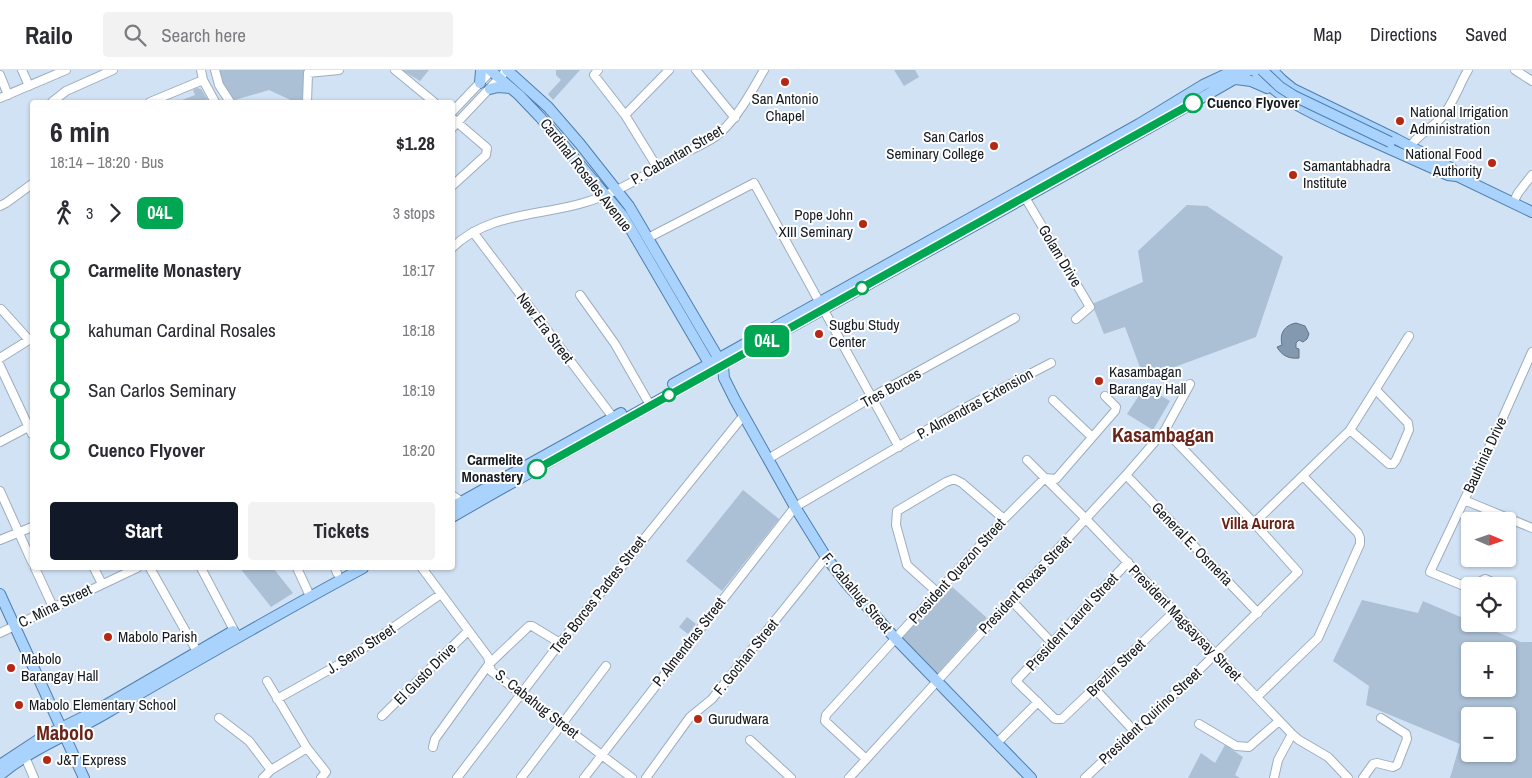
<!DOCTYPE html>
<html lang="en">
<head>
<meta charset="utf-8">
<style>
	:root { --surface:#fff; --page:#f2f2f3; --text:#2b2b33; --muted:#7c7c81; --line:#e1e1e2; --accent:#111827 }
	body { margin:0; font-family:"Archivo Narrow",sans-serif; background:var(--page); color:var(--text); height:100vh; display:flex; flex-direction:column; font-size:19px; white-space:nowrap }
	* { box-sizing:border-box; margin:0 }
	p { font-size:16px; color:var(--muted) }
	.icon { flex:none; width:28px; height:28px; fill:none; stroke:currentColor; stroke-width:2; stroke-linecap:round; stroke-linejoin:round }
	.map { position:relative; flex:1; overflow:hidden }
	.sheet { position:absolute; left:30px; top:30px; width:425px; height:470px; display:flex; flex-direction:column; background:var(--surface); border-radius:5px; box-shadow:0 1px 4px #0004 }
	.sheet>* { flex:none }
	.badge { padding:0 10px; border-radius:8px; font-size:18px; line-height:32px }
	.needle { width:32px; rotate:92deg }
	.tools { position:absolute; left:1461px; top:442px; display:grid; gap:10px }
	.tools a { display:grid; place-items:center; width:55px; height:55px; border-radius:5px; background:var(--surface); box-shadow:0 1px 4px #0004; font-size:25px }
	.map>.badge { position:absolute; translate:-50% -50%; box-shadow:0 0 0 2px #fff }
	.legs { display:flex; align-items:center; gap:8px; height:55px; padding:0 20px; font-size:16px }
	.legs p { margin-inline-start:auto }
	.overview { display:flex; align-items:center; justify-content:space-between; height:85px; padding:0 20px }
	h1 { font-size:28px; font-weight:700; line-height:38px }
	.primary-button { display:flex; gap:10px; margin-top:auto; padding:10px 20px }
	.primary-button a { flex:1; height:58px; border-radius:5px; background:var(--accent); color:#fff; font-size:20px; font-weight:700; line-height:58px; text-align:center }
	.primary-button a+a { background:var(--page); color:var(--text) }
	ul { padding:0 20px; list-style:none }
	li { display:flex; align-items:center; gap:18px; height:60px; font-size:19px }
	li i { display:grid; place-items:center; width:8px; height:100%; margin:0 6px; background:currentColor }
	li i::after { content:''; width:12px; height:12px; margin:-6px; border:4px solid; border-radius:50%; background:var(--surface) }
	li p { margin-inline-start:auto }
	li:first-child i { background:linear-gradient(#0000 50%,currentColor 0) }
	li:last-child i { background:linear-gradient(currentColor 50%,#0000 0) }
	header { display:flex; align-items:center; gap:30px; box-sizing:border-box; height:70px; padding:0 25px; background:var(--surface); border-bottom:1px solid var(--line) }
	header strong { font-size:24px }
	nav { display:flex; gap:28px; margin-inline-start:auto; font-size:18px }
	.search { width:350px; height:45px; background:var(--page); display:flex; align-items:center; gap:12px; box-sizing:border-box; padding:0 18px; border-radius:5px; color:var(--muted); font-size:19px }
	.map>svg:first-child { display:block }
</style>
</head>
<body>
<header>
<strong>Railo</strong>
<div class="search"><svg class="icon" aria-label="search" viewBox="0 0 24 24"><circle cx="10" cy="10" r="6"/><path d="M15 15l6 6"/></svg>Search here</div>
<nav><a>Map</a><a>Directions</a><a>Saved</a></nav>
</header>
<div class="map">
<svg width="1532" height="708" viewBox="0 0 1532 708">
	<rect width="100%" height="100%" fill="#d1e2f5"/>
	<path fill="#abbfd5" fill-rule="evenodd" d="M219 0H305L302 32H295L269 20 235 30 226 21Z
		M402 0H429L420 11Z
		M556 0H580L553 30 548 24 561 10 556 5Z
		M894 0H915L919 7 904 16Z
		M197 18 201 19 209 32H177L195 25 193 20Z
		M1187 135 1207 136 1283 187 1256 267 1164 301 1141 300 1125 257 1104 264 1092 234 1143 212 1138 181Z
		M1145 316 1170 331 1153 360 1127 344Z
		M743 420 779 449 722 521 686 491Z
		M240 498H273L293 523 271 537Z
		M949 514 987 548 937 604 901 567Z
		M1362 530 1418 543 1423 531 1470 551V554H1478L1521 572H1532V708H1450L1460 674 1366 635 1369 616 1333 591ZM1470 581H1508V619H1470ZM1470 646H1508V684H1470Z
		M687 547 696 554 688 564 679 557Z
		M1225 675 1243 687 1235 705 1240 708H1188L1201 683 1215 693Z"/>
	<path fill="#8399b0" stroke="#627385" d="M1296 253 1305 256 1309 264 1307 269 1303 272 1299 270 1296 273V278L1299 279V288C1289 289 1282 286 1277 277L1282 275C1279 263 1285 255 1296 253Z"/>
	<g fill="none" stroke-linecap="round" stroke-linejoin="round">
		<g stroke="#9dadbe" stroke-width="10">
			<path id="minor" d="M22 0 29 16
				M201 0 203 10 215 32
				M215 0 219 15 230 32
				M395 0 434 32
				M598 0 594 5 625 45 657 97
				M696 0 735 48
				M1515 0 1532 11
				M0 5 8 25
				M0 28 66 0
				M52 32 66 21 113 0
				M150 32 203 10
				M307 32 308 3 339 0
				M452 42 492 0
				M625 45 669 0
				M452 48 487 78 486 85 452 116
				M452 58 507 0
				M1410 77C1418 64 1431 59 1441 48 1453 35 1459 15 1468 0
				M1023 124 1090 237 1076 249
				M1513 133 1518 123 1532 105
				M0 136 6 133 32 114
				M473 162 615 350
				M648 168 754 113 899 377
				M452 178C487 143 539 146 583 133 618 123 650 102 682 84 694 78 711 72 721 62 740 44 751 22 764 0
				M580 225 615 274 650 335
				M1 239 29 270
				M0 288 32 268
				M0 296 32 364
				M1053 330 1092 367
				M1350 360 1389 394H1393L1396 390 1409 360 1408 353 1376 320
				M0 372 32 355
				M768 389 872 327 1015 248
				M1027 390 1086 449 1292 664 1299 670 1328 687 1348 708
				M1126 405 1258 543
				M0 421 32 492
				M452 425 465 434
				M1464 430 1532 458
				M1254 453 1350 360 1409 266
				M0 470 32 457
				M1128 492 1016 611 1055 649H1062L1175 541
				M35 498 53 537
				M94 498 102 514
				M150 498 199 585
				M201 498 236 564
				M297 498 310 526
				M335 498 337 503
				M422 498 488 587 491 601 632 708
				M1478 516 1481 511 1485 509 1490 511 1492 516
				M1470 517 1464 516 1430 502 1496 363 1532 282
				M937 522 907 495 896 455 897 441 946 412 954 409 962 413 1004 449
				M1011 530 1052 573
				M0 563 137 498
				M267 611 307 678 326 702 321 708
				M1094 618 1134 661
				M1257 627 1318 568 1360 474V468L1358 463 1303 406
				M277 629 345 591 441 524
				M382 646 468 561
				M219 648 249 671 271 700
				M1199 654 1236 676 1249 677 1279 651
				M750 670 791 708
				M997 673 1038 632
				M433 677 435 669 489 594 529 556H532L560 573
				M25 687 34 708
				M866 689 825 651 826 645 1004 449 1045 408 1056 409 1115 341 1116 337 1105 326
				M263 708 271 700 307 678
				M457 708 560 573 744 345
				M521 708 606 596
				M584 708 795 437 959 341 1051 293
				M646 708 690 647 712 629 826 487
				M849 708 1011 530 1126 405 1165 360 1190 314
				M1085 708 1187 612 1298 502 1254 453 1165 360
				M1274 708 1278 690 1292 664
				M1363 708 1373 694 1377 693 1393 697 1397 695 1407 669 1406 664 1403 662 1381 648"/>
		</g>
		<g stroke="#4f7fae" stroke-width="12">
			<path id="major" d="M490 0 519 25 540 47 623 146 713 300
				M507 0 548 37 580 74 629 136 723 296 724 308 735 330 795 437 826 487 846 513 895 568 1031 708
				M1254 0C1280 30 1308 41 1343 58 1378 74 1413 89 1448 105L1456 106
				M1272 0 1282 10 1293 19 1396 69 1451 98 1456 106
				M1236 9 1251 11 1267 18
				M480 13 481 0
				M490 19 498 17 511 18
				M1451 103 1532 142
				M673 314 1139 54 1203 15 1235 0
				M452 437 621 343
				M452 447C716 295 986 153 1250 0
				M0 524 84 708
				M0 695 41 668 99 639 233 561
				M0 705C32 678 73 663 108 642 193 593 277 544 363 498"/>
		</g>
		<use href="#minor" stroke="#fff" stroke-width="8"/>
		<use href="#major" stroke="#a9d3fc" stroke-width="10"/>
		<g stroke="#4f7fae" stroke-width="12" stroke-linecap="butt">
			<path id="major-bridge" d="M1262 0 1280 17 1294 26 1390 72"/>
		</g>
		<use href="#major-bridge" stroke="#a9d3fc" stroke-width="10"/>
	</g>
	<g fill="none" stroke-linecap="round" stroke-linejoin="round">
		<g stroke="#fff" stroke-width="11">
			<path id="line-1" d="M537 399 1193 33"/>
		</g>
		<use href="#line-1" stroke="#00a651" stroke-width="8"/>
	</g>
	<g fill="#b52813" stroke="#fff" stroke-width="2">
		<circle cx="785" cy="12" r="5"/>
		<circle cx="1400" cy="51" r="5"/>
		<circle cx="994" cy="76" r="5"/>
		<circle cx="1492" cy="93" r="5"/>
		<circle cx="1293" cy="105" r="5"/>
		<circle cx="863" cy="154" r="5"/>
		<circle cx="819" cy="264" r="5"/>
		<circle cx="1099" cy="311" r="5"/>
		<circle cx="108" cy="567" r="5"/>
		<circle cx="11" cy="598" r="5"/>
		<circle cx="19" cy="635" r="5"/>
		<circle cx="698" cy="649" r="5"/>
		<circle cx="47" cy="690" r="5"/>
	</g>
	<g fill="#fff" stroke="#00a651" stroke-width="2.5">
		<circle cx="1193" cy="33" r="9"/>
		<circle cx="862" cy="218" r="6"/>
		<circle cx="669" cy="325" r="6"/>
		<circle cx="537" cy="399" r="9"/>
	</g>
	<g text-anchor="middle" stroke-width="4" stroke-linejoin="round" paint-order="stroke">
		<g font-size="15" fill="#141a21" stroke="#fff" text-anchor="start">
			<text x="785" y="34" text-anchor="middle">San Antonio<tspan x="785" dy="17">Chapel</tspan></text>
			<text x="1410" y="47">National Irrigation<tspan x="1410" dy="17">Administration</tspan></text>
			<text x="984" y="72" text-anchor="end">San Carlos<tspan x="984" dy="17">Seminary College</tspan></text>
			<text x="1482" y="89" text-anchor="end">National Food<tspan x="1482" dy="17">Authority</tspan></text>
			<text x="1303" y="101">Samantabhadra<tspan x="1303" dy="17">Institute</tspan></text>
			<text x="853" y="150" text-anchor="end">Pope John<tspan x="853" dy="17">XIII Seminary</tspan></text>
			<text x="829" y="260">Sugbu Study<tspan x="829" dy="17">Center</tspan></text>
			<text x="1109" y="307">Kasambagan<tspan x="1109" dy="17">Barangay Hall</tspan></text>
			<text x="118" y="572">Mabolo Parish</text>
			<text x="21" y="594">Mabolo<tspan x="21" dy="17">Barangay Hall</tspan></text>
			<text x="29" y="640">Mabolo Elementary School</text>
			<text x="708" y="654">Gurudwara</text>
			<text x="57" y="695">J&amp;T Express</text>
		</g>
		<g font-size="15" font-weight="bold" fill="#141a21" stroke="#fff" text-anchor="start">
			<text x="1207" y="38">Cuenco Flyover</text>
			<text x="523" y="395" text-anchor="end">Carmelite<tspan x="523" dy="17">Monastery</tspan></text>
		</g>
		<g font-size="15" fill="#141a21" stroke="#fff">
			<text transform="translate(677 85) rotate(-30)" y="5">P. Cabantan Street</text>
			<text transform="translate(586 105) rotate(52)" y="5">Cardinal Rosales Avenue</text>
			<text transform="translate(1060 186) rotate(59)" y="5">Golam Drive</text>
			<text transform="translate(545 258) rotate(53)" y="5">New Era Street</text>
			<text transform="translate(891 318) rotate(-29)" y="5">Tres Borces</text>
			<text transform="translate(975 334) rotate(-29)" y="5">P. Almendras Extension</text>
			<text transform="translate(1485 385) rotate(-65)" y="5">Bauhinia Drive</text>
			<text transform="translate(1192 474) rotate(46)" y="5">General E. Osmeña</text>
			<text transform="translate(957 501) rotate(-48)" y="5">President Quezon Street</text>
			<text transform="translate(1025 515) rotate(-47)" y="5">President Roxas Street</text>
			<text transform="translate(857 523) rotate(50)" y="5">F. Cabahug Street</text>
			<text transform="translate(598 525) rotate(-52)" y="5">Tres Borces Padres Street</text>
			<text transform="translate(55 536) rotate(-26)" y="5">C. Mina Street</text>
			<text transform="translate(1072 552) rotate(-47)" y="5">President Laurel Street</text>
			<text transform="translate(1185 553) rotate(46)" y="5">President Magsaysay Street</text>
			<text transform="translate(689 572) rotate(-52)" y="5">P. Almendras Street</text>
			<text transform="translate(361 579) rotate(-33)" y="5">J. Seno Street</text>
			<text transform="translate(746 587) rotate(-51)" y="5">F. Gochan Street</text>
			<text transform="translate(1116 598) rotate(-44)" y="5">Brezlin Street</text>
			<text transform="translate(425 604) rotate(-45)" y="5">El Gusto Drive</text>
			<text transform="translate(537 634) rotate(38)" y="5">S. Cabahug Street</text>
			<text transform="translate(1150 646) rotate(-43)" y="5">President Quirino Street</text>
		</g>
		<g font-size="16" font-weight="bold" fill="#682419" stroke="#fff">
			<text x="1258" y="459">Villa Aurora</text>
		</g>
		<g font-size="20" font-weight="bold" fill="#682419" stroke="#fff">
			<text x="1163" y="372">Kasambagan</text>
			<text x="65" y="670">Mabolo</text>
		</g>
	</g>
</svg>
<div class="tools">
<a><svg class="needle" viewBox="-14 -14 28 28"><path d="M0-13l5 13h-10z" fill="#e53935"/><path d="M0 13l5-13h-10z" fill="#7c7c81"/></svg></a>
<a><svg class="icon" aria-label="locate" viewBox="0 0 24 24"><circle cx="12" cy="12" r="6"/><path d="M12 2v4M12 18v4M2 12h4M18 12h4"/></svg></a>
<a>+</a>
<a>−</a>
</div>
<b class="badge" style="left:767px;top:271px;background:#00a651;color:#fff">04L</b>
<section class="sheet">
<div class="overview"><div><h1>6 min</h1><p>18:14 – 18:20 · Bus</p></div><b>$1.28</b></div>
<div class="legs"><svg class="icon" aria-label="walk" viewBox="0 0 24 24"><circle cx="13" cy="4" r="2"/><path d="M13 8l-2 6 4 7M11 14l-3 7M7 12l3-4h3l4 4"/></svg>3<svg class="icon" aria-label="forward" viewBox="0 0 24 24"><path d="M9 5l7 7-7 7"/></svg><b class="badge" style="background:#00a651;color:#fff">04L</b><p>3 stops</p></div>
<ul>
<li><i style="color:#00a651"></i><b>Carmelite Monastery</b><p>18:17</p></li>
<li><i style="color:#00a651"></i><span>kahuman Cardinal Rosales</span><p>18:18</p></li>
<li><i style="color:#00a651"></i><span>San Carlos Seminary</span><p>18:19</p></li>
<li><i style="color:#00a651"></i><b>Cuenco Flyover</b><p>18:20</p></li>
</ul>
<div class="primary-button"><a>Start</a><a>Tickets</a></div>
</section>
</div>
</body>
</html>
